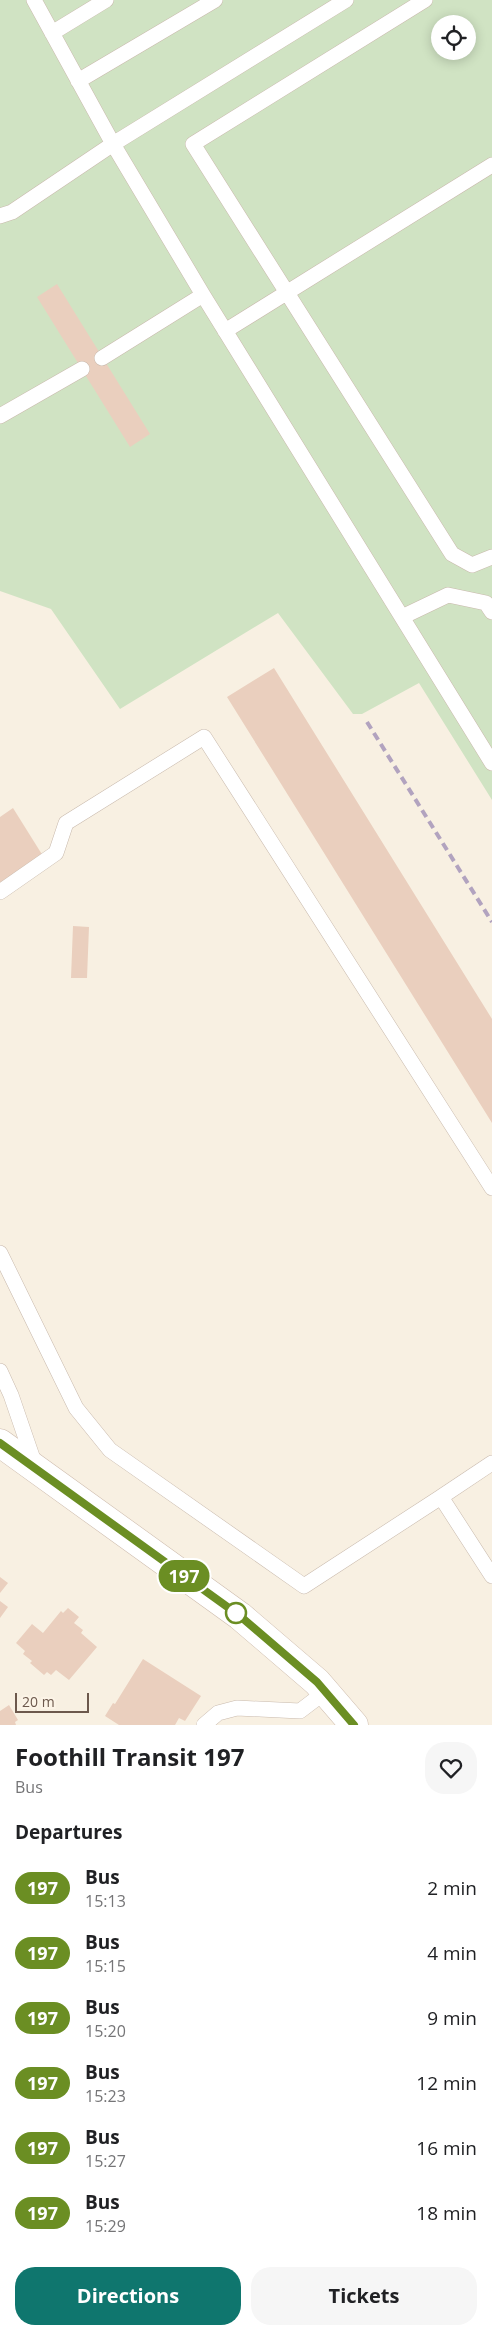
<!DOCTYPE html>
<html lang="en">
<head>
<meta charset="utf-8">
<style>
	:root { --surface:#fff; --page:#f6f6f6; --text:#202124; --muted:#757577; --accent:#0f766e }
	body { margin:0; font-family:"Open Sans",sans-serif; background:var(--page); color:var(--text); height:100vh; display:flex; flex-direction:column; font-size:19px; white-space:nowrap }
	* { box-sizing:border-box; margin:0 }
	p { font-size:16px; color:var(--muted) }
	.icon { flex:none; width:28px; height:28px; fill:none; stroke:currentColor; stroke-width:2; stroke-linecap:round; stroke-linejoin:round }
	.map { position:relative; height:1725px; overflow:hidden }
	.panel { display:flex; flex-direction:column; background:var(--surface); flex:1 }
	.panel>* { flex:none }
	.badge { padding:0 10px; border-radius:16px; font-size:18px; line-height:32px }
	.controls { position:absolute; left:431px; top:15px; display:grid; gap:10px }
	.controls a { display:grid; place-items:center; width:45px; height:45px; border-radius:50%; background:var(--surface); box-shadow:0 2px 12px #0003; font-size:25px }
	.scale { position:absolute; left:15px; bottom:12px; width:74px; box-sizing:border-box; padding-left:5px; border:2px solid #6c584c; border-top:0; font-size:14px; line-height:18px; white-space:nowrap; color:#6c584c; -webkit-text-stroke:4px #fcf4e7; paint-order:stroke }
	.map>.badge { position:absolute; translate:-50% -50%; box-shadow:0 0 0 2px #fff }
	h2 { padding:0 15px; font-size:19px; line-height:45px }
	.round { display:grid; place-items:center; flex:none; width:52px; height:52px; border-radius:20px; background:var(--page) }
	.head { display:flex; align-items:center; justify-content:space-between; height:85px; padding:0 15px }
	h1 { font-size:24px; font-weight:700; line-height:38px }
	.cta { display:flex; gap:10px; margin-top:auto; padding:10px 15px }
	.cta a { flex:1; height:58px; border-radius:20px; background:var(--accent); color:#fff; font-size:20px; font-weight:700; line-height:58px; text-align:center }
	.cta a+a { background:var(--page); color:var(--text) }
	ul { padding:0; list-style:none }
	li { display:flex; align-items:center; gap:15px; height:65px; padding:0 15px }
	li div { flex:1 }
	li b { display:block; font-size:19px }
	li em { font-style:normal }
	li .badge { min-width:55px; font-weight:700; text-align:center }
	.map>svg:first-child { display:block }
</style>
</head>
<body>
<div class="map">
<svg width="492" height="1725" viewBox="0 0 492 1725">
	<rect width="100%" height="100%" fill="#f8f0e2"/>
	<path fill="#d0e3c3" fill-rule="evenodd" d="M0 0H492V800L419 683 362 714H353L278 613 120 709 51 609 0 591ZM440 24H468V51H440Z"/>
	<path fill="#eacfbe" d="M57 284 150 434 130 447 37 297Z
		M274 668 492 1019V1123L227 697Z
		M13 808 43 856 0 883V817Z
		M73 926 89 927 87 978H71Z
		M0 1577 8 1583 0 1593Z
		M0 1601 8 1607 0 1618Z
		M68 1608 79 1617 74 1623 83 1630 81 1633 97 1647 69 1680 56 1670 51 1675 47 1672 44 1675 30 1663 32 1661 23 1654 25 1651 16 1643 32 1624 43 1633 61 1611 63 1613Z
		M143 1659 201 1696 185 1721 179 1718 175 1725H119L105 1716 113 1703 115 1704Z
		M9 1705 18 1720 15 1722 16 1725H0V1711Z"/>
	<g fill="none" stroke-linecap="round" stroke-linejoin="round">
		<g stroke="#c9baad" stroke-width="16">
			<path id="lane" d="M34 0 113 144 203 295 492 763
				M425 0 193 144 452 554 472 565 492 557
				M52 33 106 0
				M78 81 215 0
				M0 216 12 212 113 144 346 0
				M225 331 492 165
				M102 358 203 295
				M0 416 82 369
				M402 617 448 595 486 603 492 612
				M0 892 56 853 66 823 204 737 492 1188
				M0 1253 76 1408 110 1450 304 1586 441 1497 492 1576
				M0 1371 11 1395 35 1465
				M441 1497 492 1463
				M204 1725 218 1713 237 1708 300 1711 325 1692"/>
		</g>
		<g stroke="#ccbaab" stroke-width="29">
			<path id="secondary" d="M0 1443 240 1616 317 1682 354 1725"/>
		</g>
		<use href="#lane" stroke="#fff" stroke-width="15"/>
		<use href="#secondary" stroke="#fff" stroke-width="28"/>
		<path stroke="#b2a3bf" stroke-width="4" stroke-dasharray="8 5" stroke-linecap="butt" d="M367 722 492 922"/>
	</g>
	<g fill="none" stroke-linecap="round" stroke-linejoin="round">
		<g stroke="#fff" stroke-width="11">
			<path id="line" d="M0 1443 240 1616 317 1682 354 1725"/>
		</g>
		<use href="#line" stroke="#6b8e23" stroke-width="8"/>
	</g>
	<circle fill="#fff" stroke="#6b8e23" stroke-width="2.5" cx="236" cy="1613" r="10"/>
</svg>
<div class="controls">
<a><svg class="icon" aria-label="locate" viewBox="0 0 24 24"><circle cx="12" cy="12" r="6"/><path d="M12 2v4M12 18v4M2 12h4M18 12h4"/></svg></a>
</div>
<div class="scale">20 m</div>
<b class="badge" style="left:184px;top:1576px;background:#6b8e23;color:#fff">197</b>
</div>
<section class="panel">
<div class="head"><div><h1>Foothill Transit 197</h1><p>Bus</p></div><a class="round"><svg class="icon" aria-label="heart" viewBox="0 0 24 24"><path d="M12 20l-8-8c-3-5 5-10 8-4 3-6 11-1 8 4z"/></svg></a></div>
<h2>Departures</h2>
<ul>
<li><span class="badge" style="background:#6b8e23;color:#fff">197</span><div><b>Bus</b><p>15:13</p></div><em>2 min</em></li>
<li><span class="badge" style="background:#6b8e23;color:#fff">197</span><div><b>Bus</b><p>15:15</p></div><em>4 min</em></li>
<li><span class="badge" style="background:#6b8e23;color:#fff">197</span><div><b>Bus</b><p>15:20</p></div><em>9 min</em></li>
<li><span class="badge" style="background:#6b8e23;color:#fff">197</span><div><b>Bus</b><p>15:23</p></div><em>12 min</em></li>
<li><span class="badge" style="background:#6b8e23;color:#fff">197</span><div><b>Bus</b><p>15:27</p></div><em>16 min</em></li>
<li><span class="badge" style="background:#6b8e23;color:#fff">197</span><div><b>Bus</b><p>15:29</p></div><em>18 min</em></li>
</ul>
<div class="cta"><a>Directions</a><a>Tickets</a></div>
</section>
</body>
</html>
